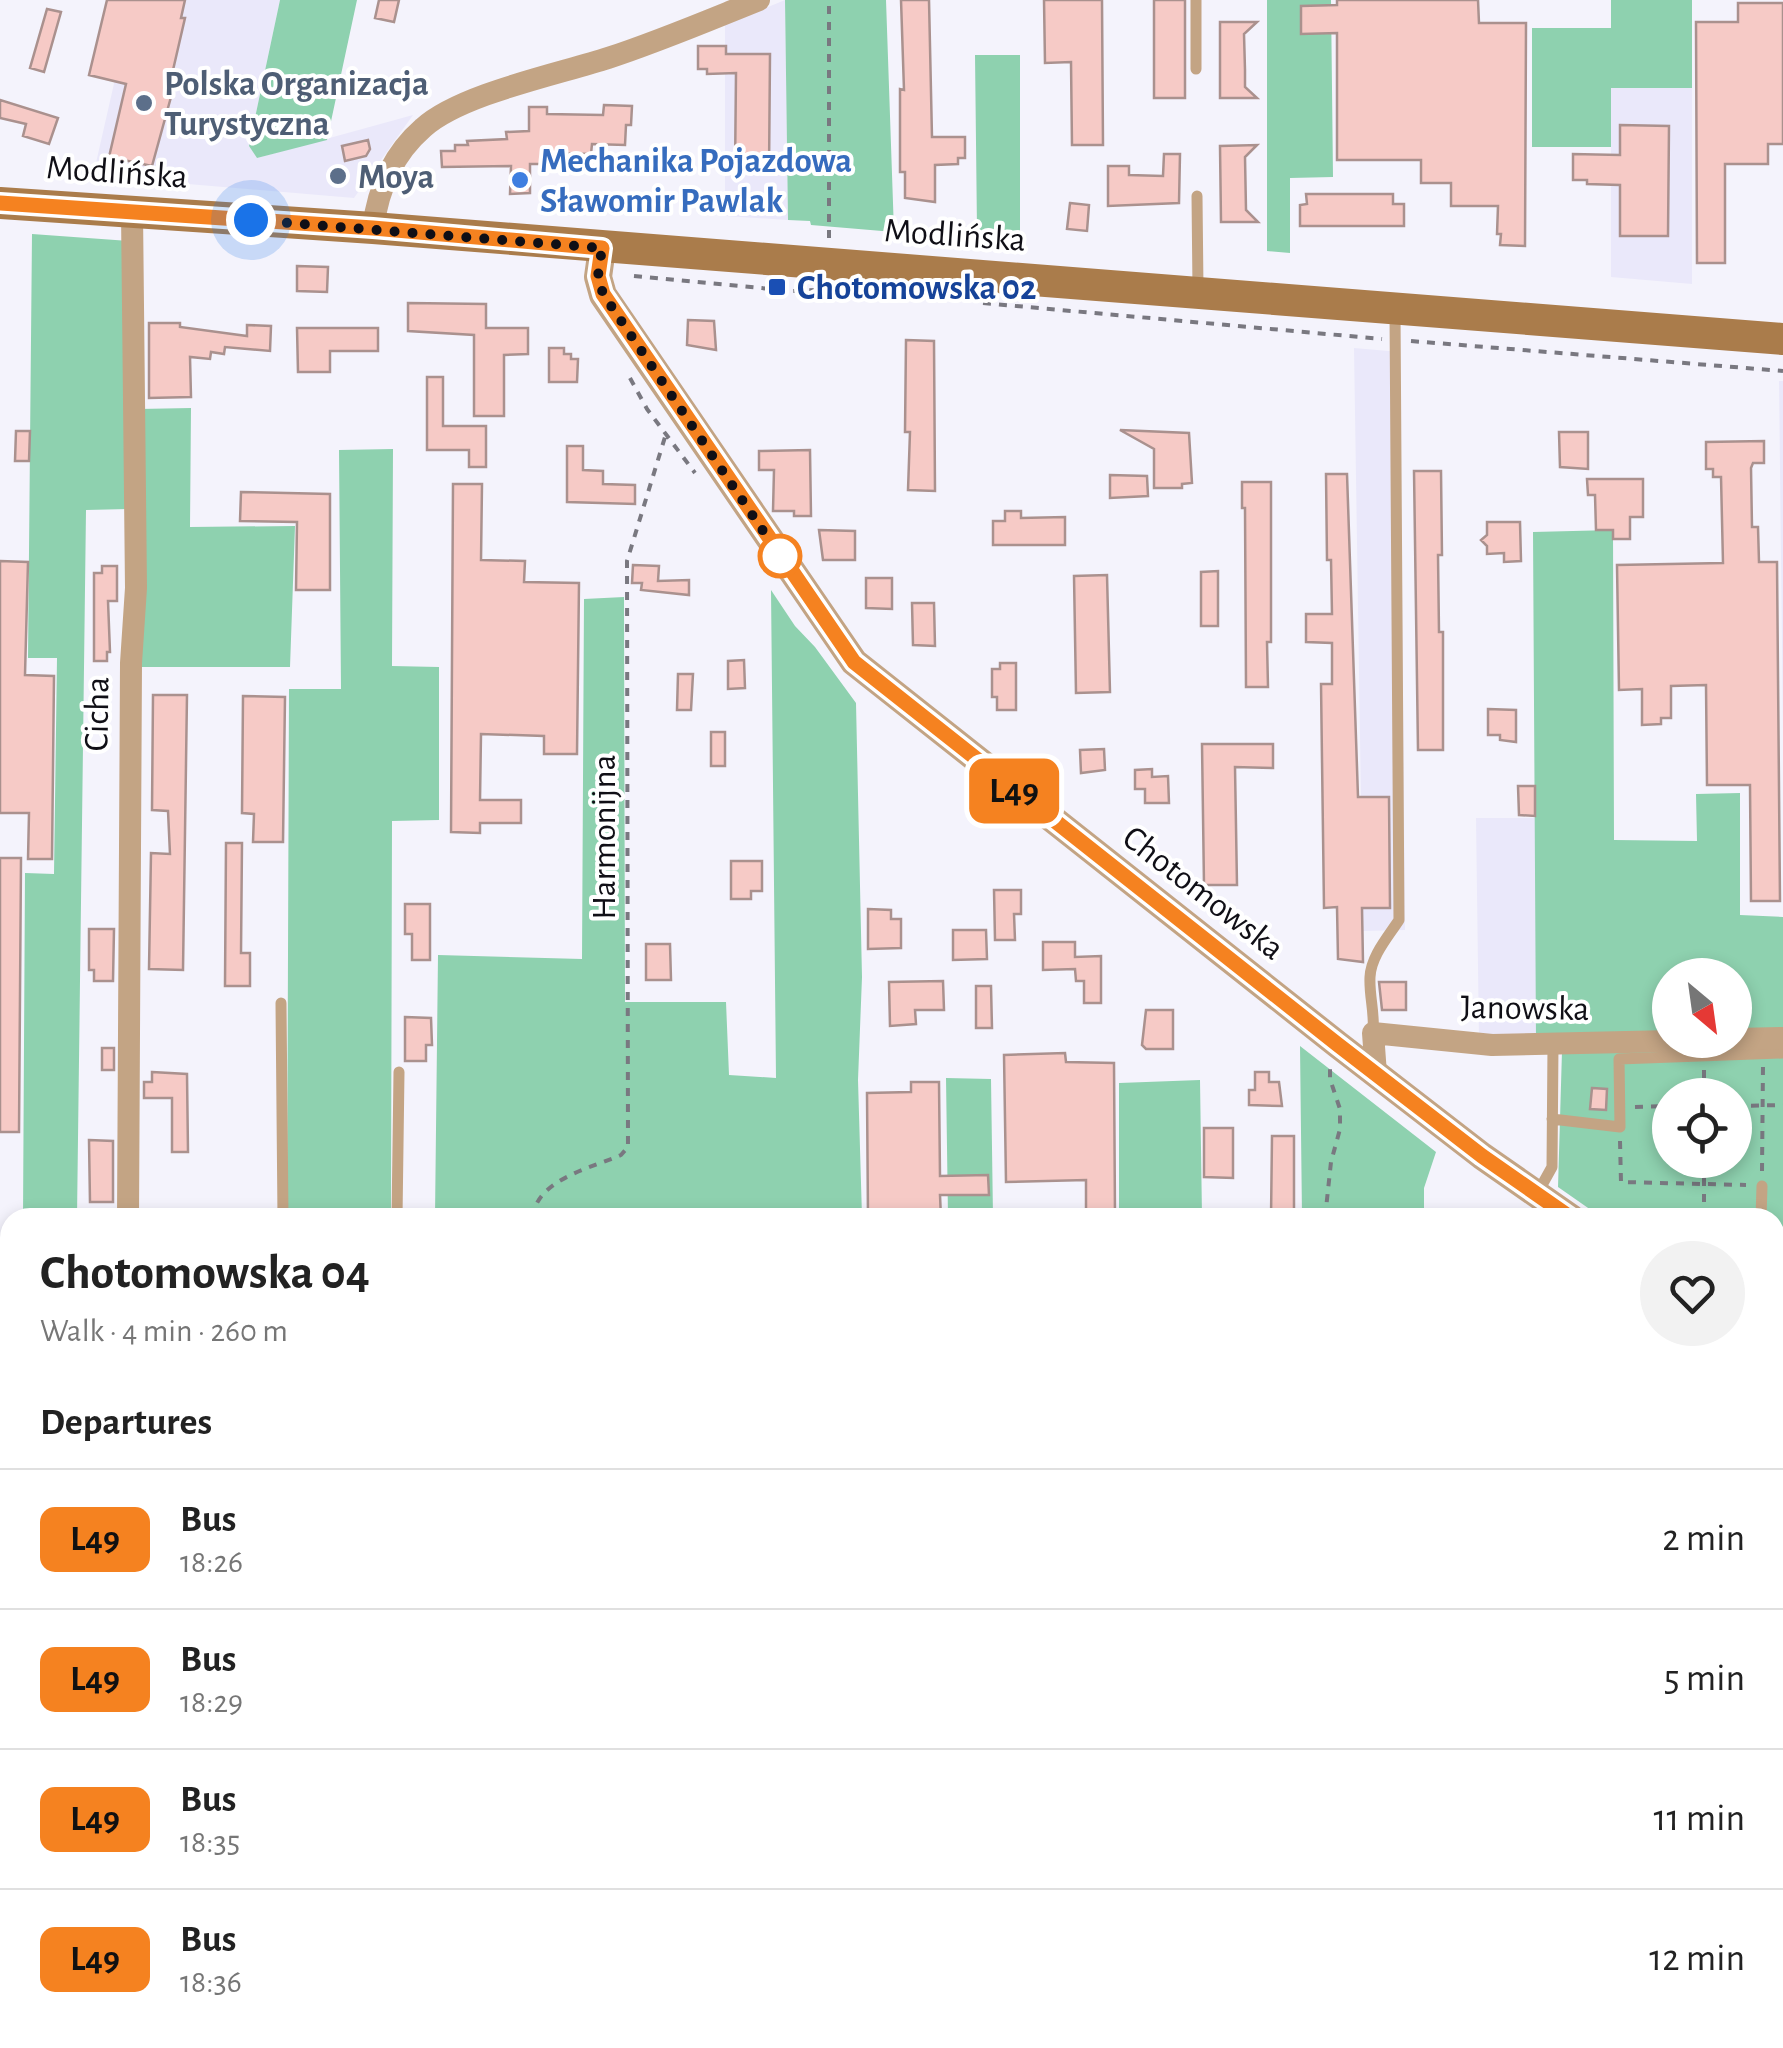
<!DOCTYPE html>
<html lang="en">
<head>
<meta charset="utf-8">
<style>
	:root { --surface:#fff; --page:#f2f2f2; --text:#222; --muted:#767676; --line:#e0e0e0 }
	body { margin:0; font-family:"Alegreya Sans",sans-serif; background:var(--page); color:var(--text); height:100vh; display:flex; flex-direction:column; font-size:38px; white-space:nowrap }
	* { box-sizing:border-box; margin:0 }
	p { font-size:32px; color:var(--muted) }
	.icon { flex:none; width:55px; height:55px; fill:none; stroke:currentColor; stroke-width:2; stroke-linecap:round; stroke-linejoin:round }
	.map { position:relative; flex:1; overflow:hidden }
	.sheet { position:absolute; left:0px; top:1208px; width:1785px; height:842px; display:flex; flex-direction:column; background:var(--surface); border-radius:30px 30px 0 0; box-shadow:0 5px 15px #0003 }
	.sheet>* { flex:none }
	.badge { padding:0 20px; border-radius:15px; font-size:35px; line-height:65px }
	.needle { width:65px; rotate:151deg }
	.controls { position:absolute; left:1652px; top:958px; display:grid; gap:20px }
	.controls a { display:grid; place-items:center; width:100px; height:100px; border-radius:50%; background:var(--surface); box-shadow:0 5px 15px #0003; font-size:50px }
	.you { position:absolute; width:50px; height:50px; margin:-25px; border:8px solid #fff; border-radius:50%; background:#1a73e8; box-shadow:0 0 0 15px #1a73e833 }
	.map>.badge { position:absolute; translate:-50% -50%; box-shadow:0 0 0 5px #fff }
	h2 { padding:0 40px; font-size:38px; line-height:90px }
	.round { display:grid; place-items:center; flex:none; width:105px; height:105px; border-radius:52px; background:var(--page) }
	.headline { display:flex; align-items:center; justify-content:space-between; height:170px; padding:0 40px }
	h1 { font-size:48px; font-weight:600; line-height:75px }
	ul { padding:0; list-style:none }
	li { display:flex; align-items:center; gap:30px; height:140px; padding:0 40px; border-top:2px solid var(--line) }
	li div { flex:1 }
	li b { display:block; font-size:38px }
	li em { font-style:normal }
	li .badge { min-width:110px; font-weight:700; text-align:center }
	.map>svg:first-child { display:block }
</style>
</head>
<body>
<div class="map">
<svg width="1783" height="2048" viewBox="0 0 1783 2048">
	<rect width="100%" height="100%" fill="#f4f3fc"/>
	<path fill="#eae8fa" d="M133 0H280L249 146 257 158 413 115 354 198 93 176Z
		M785 0 788 220 725 216V25Z
		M1611 88H1692V284L1611 277Z
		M1354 348 1400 352 1405 930 1363 931Z
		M1779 381H1783V731Z
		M1476 818H1536V1041L1479 1040Z
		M1775 1396 1778 1403 1781 1561 1775 1572Z
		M0 1582H10V1746L0 1745Z"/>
	<path fill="#8ed1af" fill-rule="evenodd" d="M280 0H357L327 140 257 158 249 146Z
		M785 0H886L894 232 811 225 810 221 788 220Z
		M1267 0H1331L1333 177 1290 178V253L1267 251Z
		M1611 0H1692V88H1611V147H1532V28H1611Z
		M975 55H1020V232L977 230Z
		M32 234 129 241 128 509 86 510 77 1217 23 1218 25 873 54 874 57 658H28Z
		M191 408 190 527 295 526 290 667H136L139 409Z
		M393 449 392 666 439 667V820L392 821 391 1217 287 1218 289 689H341L339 450Z
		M1613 530 1614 840 1697 841 1696 794 1740 793V915L1783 917V1031L1735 1033V975H1670V1036L1536 1041 1533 532Z
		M771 590 795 626 815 647 856 703 862 977 858 1080 862 1217H435L438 955 582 959 584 599 624 597 625 1002H726L729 1075 776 1078Z
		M1783 1043V1344L1775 1339V1218L1601 1217 1558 1187 1562 1051ZM1670 1095H1735V1160H1670Z
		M1300 1046 1436 1152 1424 1188V1217H1302Z
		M946 1078 991 1079 993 1217H948Z
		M1200 1080 1202 1217H1119V1083Z
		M0 1376H10V1582H0Z
		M1775 1617 1779 1623 1783 1912 1775 1903Z
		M0 1773 10 1774V2002L0 2001Z
		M507 2040H571V2048H536Z
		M786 2040H878L879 2048H786Z
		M905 2040H1436V2048H905Z
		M1638 2040H1713V2048H1638Z"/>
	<path fill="#f6cac6" stroke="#aa918e" stroke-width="2.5" d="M107 0H185L181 18H185L167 96 171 97 152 166 109 157 126 84 89 75Z
		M379 0H399L394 22 375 18Z
		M901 0H929L932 137H965V158H958V164L935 165V202L905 198V172H900V89L904 90Z
		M1044 0H1102L1103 145H1072L1071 62 1045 63Z
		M1154 0H1185V98H1154Z
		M1337 0H1478L1479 23H1526L1525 246 1500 245 1501 234H1497L1498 206H1451V183H1421V160H1337V33L1301 34V6L1337 5Z
		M1738 3H1783V144H1768V164H1725V263H1697L1696 22H1738Z
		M47 9 61 12 44 72 30 68Z
		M1220 22H1257L1244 34 1245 70V87L1257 98H1220Z
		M698 46H726V54H770L769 173 735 172 736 73 707 74V69H698Z
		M0 100 58 118 49 144 23 136 26 124 0 118Z
		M604 105 632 106 631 125H626L625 145 592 144 591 154 550 153V164H530V193L510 194 511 166 442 167 441 151H455V145H468L467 141 507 139 506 132 529 131V107H547V114L603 115Z
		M1620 125 1669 126 1668 236H1620V185L1587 184V180H1573V154L1620 155Z
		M368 140 370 149 366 156 345 161 342 146Z
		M1257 145 1245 157 1246 210 1258 222H1221L1220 146Z
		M1164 154H1180L1179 203 1108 206V166H1129V175L1163 176Z
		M1306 194H1393V204H1404V226H1300V205L1307 204Z
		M1070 203 1089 205 1087 231 1067 229Z
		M297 266 328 267 327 292 297 291Z
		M408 303 486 304V328H528V354L504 355V416H474V335L408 331Z
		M688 320 714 321 716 350 687 345Z
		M149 323H180V327L247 336V325L271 326 270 351 225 347 224 354 211 352 210 359 190 357 191 397 149 398Z
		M297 328H378V351H330V372H298Z
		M906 340 934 341 935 491 908 490 910 432H905Z
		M549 348H564V354H571V359H578L577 382H549Z
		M427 377H443V426H486V467H469V450H427Z
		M1120 430 1189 433 1192 483 1182 484V488H1154V449Z
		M16 431H30L29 461H15Z
		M1559 432H1588V469L1560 467Z
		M1764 441V463H1753L1751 468 1752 527H1758L1759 562H1777L1780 901H1751L1750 785H1707L1706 685 1671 686V718H1661V724L1642 725V689L1619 690 1617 565 1723 563 1721 477H1713V469H1706V442Z
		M567 446H583V470L603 471V484L635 485V504L567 502Z
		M810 450 811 516H794V511H773L774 470H759V451Z
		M1414 471H1441L1442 555H1438L1439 632H1443V750H1418Z
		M1326 474H1347L1358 797H1389L1390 908H1362L1363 962 1338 959 1337 907 1324 908 1321 684H1332V643L1306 642V614H1332L1331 560H1327Z
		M1110 475 1147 476 1148 496 1110 498Z
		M1587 479H1643V517H1630V539H1613V530H1596L1595 495H1588Z
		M1242 482H1271V642H1267L1268 687H1246L1245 508H1242Z
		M453 484H482L481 560 525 561 524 582 579 583 577 754H544V736L481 734 480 800H521V823H480V833L451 832Z
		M241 492 330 494V590H296L297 522 240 521Z
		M1005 511H1021V518L1065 517V545H993V521H1005Z
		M1487 522H1520L1521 561 1504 562V553L1487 554V546L1481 540 1487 535Z
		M819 530 855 531V560H823Z
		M0 561 28 562 25 675 54 676 52 859H28L29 813H0Z
		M633 565 659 566 658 581 689 580V595L641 590 642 583H632Z
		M102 566H117V601H108L110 652H107V661H94V573H102Z
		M1218 571V626H1201V572Z
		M1107 575 1110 692 1076 693 1074 576Z
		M866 578H892V609L866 608Z
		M912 603H934L935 646 913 645Z
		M744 660 745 688 728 689V661Z
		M1000 663H1016V710H997V697H992V669H1000Z
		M678 674H693L691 710H677Z
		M153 695H187L183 970 149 969 151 853 170 854 168 811 152 810Z
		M243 696 285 697 283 842H253L254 814 242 813Z
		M1488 709 1516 710V742L1500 740V735H1488Z
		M711 732H725V766H711Z
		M1202 744H1273V768L1235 767 1237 885H1204Z
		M1104 749 1105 770 1081 773 1080 750Z
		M1152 769V777L1168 776 1169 803H1145V789H1135V770Z
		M1518 786H1535V816L1519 815Z
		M226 843H242L241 953H250V986H225Z
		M0 858H21L19 1132H0Z
		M731 861H762V891H751V899H731Z
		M994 890H1021V914H1014L1015 940H995Z
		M405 904H430V960H412V934H405Z
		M868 909 891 910V919H901V948L868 949Z
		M89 929H114L113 981H94V970H89Z
		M953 930H986L987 959 953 960Z
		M1043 942H1075V957L1101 956V1003H1084V981H1076L1075 969 1043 970Z
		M646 944H670L671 980H646Z
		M943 981 944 1010H915L916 1024 890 1026 889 982Z
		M1379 982H1406V1010H1382Z
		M976 986H991L992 1028H976Z
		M1146 1010H1173V1049H1146L1142 1045Z
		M405 1017 431 1018 432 1045H426V1061H405Z
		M102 1048H114V1070H102Z
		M1065 1053 1066 1062 1114 1063 1115 1218H1086V1180L1006 1182 1004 1055Z
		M152 1072 187 1074 188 1152H172V1098H144V1082H152Z
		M1255 1072H1269V1082H1279L1282 1106 1249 1105V1090H1255Z
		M911 1082H939L940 1176 988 1175 989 1195H940L941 1218H868L867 1093 911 1092Z
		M1592 1088 1607 1089 1606 1110 1590 1109Z
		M1204 1128H1233V1178L1204 1177Z
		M1272 1136H1294V1218H1271Z
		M89 1140 113 1141V1202H90Z"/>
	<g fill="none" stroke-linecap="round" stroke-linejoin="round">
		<path stroke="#797880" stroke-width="4" stroke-dasharray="8 8" stroke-linecap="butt" d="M829 238V0
			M634 276 792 291 819 290
			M983 303 1382 339
			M1411 341 1783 371
			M630 378 647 409 695 473
			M1704 1070V1095
			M1735 1106 1783 1105
			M1635 1107 1670 1106
			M1620 1141 1621 1182 1746 1185
			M1762 1171 1763 1065
			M533 1218C535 1180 591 1168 621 1155L628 1147 627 561 665 437
			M1325 1218 1331 1162 1340 1129V1109L1330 1079V1068
			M1704 1218V1160
			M1775 1267H1783
			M441 2040 505 2048"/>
		<path stroke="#c3a484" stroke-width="11" d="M1196 0V69
			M1197 196 1198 289
			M281 1003 283 1218
			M1373 1033C1375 1013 1369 996 1370 977 1371 956 1388 937 1399 920L1395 312
			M1552 1119 1620 1127 1619 1059 1783 1053
			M1537 1194 1552 1167 1553 1045
			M397 1218 399 1072
			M1761 1218 1762 1186
			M0 1762H10
			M83 2040V2048
			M176 2040V2048"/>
		<path stroke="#c3a484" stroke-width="22" d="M373 228C378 189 393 154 423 128 460 94 559 74 608 58 660 41 709 20 759 0
			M1735 1039 1783 1038
			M1376 1074 1373 1033 1492 1045 1717 1040
			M128 1218 131 663 136 588 132 212
			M0 2023 10 2024
			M237 2040 334 2048
			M893 2040V2048
			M1544 2040V2048
			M1628 2040V2048
			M391 2048 392 2040"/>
		<path stroke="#c3a484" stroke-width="28" d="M602 248 598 277 603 295 854 662 1337 1044 1482 1156 1571 1218
			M1775 1361 1783 1366"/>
		<path stroke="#aa7c4b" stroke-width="32" d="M0 203 373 228 1783 339"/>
	</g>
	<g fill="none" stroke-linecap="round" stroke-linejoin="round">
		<g stroke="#fff" stroke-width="22">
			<path id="line" d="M0 203 373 228 602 248 598 276 603 294 854 662 1337 1044 1482 1156 1571 1218"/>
		</g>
		<use href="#line" stroke="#f58220" stroke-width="15"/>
		<path stroke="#100f16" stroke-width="10" stroke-dasharray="0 18" d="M251 220 602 248 598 276 603 294 780 556"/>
	</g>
	<g fill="#5c6f8a" stroke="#fff" stroke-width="4">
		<circle cx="144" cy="103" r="10"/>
		<circle cx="338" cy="176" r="10"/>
	</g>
	<circle fill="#3f7fe0" stroke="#fff" stroke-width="4" cx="520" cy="180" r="10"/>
	<rect fill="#1a4fb4" stroke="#fff" stroke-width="4" x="767" y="277" width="20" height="20" rx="5"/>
	<circle fill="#fff" stroke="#f58220" stroke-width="5" cx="780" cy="556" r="20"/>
	<g text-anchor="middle" stroke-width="8" stroke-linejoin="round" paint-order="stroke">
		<g font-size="35" font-weight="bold" fill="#4e5e75" stroke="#fff" text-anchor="start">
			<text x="164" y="95">Polska Organizacja<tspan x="164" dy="40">Turystyczna</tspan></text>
			<text x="358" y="188">Moya</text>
		</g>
		<g font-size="35" font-weight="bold" fill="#366cbe" stroke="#fff" text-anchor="start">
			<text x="540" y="172">Mechanika Pojazdowa<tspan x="540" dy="40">Sławomir Pawlak</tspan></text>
		</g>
		<g font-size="35" fill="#100f16" stroke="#fff">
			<text transform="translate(117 171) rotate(4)" y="12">Modlińska</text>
			<text transform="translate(955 234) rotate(4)" y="12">Modlińska</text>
			<text transform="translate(96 714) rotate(-89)" y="12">Cicha</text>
			<text transform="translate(603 837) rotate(-90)" y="12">Harmonijna</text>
			<text transform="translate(1204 892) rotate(38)" y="12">Chotomowska</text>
			<text transform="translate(1525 1007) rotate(1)" y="12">Janowska</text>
		</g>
		<g font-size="35" font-weight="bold" fill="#164399" stroke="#fff" text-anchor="start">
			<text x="797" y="299">Chotomowska 02</text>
		</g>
	</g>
</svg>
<div class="controls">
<a><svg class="needle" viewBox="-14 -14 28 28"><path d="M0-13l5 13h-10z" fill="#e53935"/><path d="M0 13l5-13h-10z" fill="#767676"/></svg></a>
<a><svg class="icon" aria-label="locate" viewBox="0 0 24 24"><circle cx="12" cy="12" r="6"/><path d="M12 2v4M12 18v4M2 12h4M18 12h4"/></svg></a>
</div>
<div class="you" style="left:251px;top:220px"></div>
<b class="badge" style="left:1014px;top:791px;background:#f58220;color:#111">L49</b>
<section class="sheet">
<div class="headline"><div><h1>Chotomowska 04</h1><p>Walk · 4 min · 260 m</p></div><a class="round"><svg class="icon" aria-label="heart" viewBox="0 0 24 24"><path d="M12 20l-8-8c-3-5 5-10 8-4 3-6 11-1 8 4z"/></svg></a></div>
<h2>Departures</h2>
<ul>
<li><span class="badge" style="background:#f58220;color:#111">L49</span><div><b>Bus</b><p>18:26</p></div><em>2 min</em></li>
<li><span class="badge" style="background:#f58220;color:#111">L49</span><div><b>Bus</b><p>18:29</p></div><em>5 min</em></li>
<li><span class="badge" style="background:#f58220;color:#111">L49</span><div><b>Bus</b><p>18:35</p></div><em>11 min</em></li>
<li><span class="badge" style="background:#f58220;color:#111">L49</span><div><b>Bus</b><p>18:36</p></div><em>12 min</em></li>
</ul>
</section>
</div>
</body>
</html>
